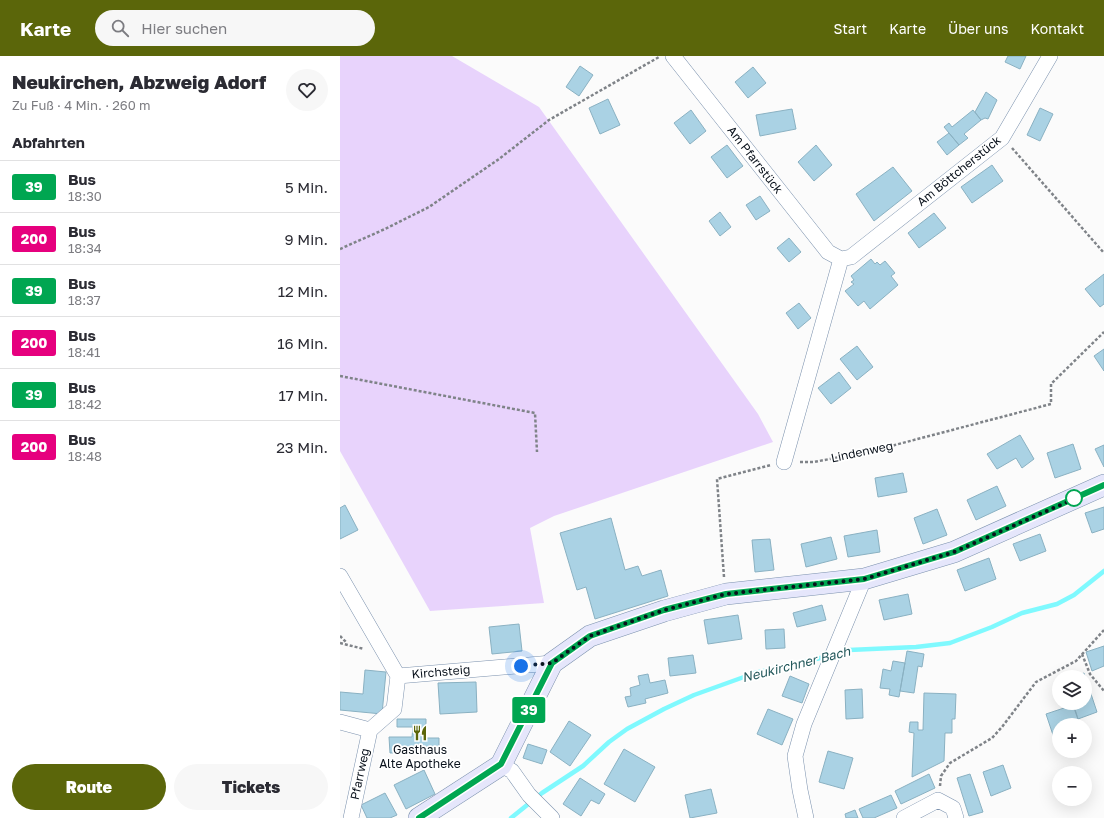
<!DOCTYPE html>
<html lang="de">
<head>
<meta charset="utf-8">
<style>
	:root { --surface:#fff; --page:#f7f7f7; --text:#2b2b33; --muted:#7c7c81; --line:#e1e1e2; --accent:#5b660a }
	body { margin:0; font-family:"Golos Text",sans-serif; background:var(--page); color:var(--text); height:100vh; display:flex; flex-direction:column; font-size:15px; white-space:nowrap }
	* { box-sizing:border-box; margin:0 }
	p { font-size:13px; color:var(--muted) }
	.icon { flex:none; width:22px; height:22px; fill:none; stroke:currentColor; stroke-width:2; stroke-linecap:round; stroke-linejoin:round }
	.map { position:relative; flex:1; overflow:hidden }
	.sheet { display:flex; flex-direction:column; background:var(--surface); width:340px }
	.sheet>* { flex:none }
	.badge { padding:0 8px; border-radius:3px; font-size:14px; line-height:26px }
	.fabs { position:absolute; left:712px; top:614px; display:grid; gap:8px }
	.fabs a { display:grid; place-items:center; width:40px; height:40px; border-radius:50%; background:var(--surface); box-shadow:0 4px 16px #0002; font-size:20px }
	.you { position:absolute; width:20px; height:20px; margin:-10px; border:3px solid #fff; border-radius:50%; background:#1a73e8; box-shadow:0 0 0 6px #1a73e833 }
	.map>.badge { position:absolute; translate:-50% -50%; box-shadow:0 0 0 2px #fff }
	h2 { padding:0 12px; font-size:15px; line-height:36px }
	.round { display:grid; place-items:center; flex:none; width:42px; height:42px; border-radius:21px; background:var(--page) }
	.overview { display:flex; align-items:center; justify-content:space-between; height:68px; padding:0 12px }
	h1 { font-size:19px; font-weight:800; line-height:30px }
	.primary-button { display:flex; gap:8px; margin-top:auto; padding:8px 12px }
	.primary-button a { flex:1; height:46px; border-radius:24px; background:var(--accent); color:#fff; font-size:16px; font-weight:800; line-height:46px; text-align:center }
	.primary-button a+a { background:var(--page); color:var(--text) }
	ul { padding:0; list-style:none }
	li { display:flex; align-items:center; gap:12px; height:52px; padding:0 12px; border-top:1px solid var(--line) }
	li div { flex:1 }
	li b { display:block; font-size:15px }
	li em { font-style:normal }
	li .badge { min-width:44px; font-weight:700; text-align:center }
	header { display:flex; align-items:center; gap:24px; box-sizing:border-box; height:56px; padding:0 20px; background:var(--accent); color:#fff }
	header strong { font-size:19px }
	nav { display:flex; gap:22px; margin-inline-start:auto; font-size:14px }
	.search { width:280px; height:36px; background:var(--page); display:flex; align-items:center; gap:10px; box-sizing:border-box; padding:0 14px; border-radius:22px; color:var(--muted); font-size:15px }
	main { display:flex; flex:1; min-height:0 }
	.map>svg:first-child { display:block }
</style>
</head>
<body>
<header>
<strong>Karte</strong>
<div class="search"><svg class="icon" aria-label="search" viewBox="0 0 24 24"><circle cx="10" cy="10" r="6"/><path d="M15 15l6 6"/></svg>Hier suchen</div>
<nav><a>Start</a><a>Karte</a><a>Über uns</a><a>Kontakt</a></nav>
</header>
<main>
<section class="sheet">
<div class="overview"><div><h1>Neukirchen, Abzweig Adorf</h1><p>Zu Fuß · 4 Min. · 260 m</p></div><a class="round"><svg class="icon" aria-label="heart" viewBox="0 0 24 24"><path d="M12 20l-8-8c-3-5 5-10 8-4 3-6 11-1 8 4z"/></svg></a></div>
<h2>Abfahrten</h2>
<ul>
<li><span class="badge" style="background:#00a651;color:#fff">39</span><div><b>Bus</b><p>18:30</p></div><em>5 Min.</em></li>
<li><span class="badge" style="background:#e6007e;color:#fff">200</span><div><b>Bus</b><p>18:34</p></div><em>9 Min.</em></li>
<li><span class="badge" style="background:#00a651;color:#fff">39</span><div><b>Bus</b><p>18:37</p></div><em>12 Min.</em></li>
<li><span class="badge" style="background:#e6007e;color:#fff">200</span><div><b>Bus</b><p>18:41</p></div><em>16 Min.</em></li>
<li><span class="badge" style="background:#00a651;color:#fff">39</span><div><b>Bus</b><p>18:42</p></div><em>17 Min.</em></li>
<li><span class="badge" style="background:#e6007e;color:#fff">200</span><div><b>Bus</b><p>18:48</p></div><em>23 Min.</em></li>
</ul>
<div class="primary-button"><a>Route</a><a>Tickets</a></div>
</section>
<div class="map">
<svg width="764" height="762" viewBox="0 0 764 762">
	<rect width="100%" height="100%" fill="#fbfbfb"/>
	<path fill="#e8d3fc" d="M0 0H112L199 51 418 358 433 386 214 460 190 472 204 547 90 555 0 395Z"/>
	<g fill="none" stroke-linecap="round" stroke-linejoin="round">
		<path stroke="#7ff9fe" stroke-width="4.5" d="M496 598 509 594 576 591 610 587 652 571 682 557 717 548 734 539 764 515
			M171 762 202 737 243 710 269 686 287 673 324 653 354 639 415 617 489 600"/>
	</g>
	<path fill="#aad2e4" stroke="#8ab1c2" d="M668 0H686L680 13 665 6Z
		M240 10 253 19 239 40 226 31Z
		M413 11 426 27 408 42 395 26Z
		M646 36 657 44 648 63 645 62 641 64 635 56Z
		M268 43 280 69 260 78 249 52Z
		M700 52 713 58 700 85 687 79Z
		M452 53 456 73 420 80 416 59Z
		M351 54 366 75 350 88 334 67Z
		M633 54 641 64 624 78 628 82 619 89 604 71 609 67 612 71Z
		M609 77 619 89 607 99 597 86Z
		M387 89 403 110 387 122 371 101Z
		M476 89 492 109 474 125 458 106Z
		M652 109 663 125 632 147 621 131Z
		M553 111 572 135 534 165 516 138Z
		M420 140 430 155 416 164 406 149Z
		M380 156 391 171 380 180 369 165Z
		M594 157 606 172 579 192 568 177Z
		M449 182 461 196 449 206 437 192Z
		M531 203 535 208 537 206 540 209 545 205 555 217 551 220 558 229 530 253 524 245 518 250 505 235 514 228 511 226 514 224 511 220Z
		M764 218V248L760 251 745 233Z
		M459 247 471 262 458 273 446 257Z
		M517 290 533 311 517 324 500 303Z
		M764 293V315L754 300Z
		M499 316 511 332 491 348 478 332Z
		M680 379 694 403 682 412 676 402 657 413 647 398Z
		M733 388 741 413 715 422 707 397Z
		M764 389V411L755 393Z
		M563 417 567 436 538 441 535 422Z
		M657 430 666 450 636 464 627 444Z
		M5 449 18 474 0 483V452Z
		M764 451V473L752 477 745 457Z
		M597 453 607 479 583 488 574 462Z
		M271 462 285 514 298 510 302 520 321 514 328 540 255 563 246 531 237 534 220 477Z
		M537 474 540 496 508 501 504 480Z
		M700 478 706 495 680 505 673 488Z
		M491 481 497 503 466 511 461 488Z
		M430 483 434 514 415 516 412 484Z
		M649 502 656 523 625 535 617 514Z
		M568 538 572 558 544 564 539 544Z
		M482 549 486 564 457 571 453 557Z
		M398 559 402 583 368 588 364 564Z
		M179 568 182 595 152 598 149 571Z
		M444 573 445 592 426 593 425 574Z
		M764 590V610L752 615 746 596Z
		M567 595 584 598 582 611 578 610 574 637 560 635Z
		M353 599 356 617 330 620 328 602Z
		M553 605 565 607 559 641 549 639 550 633 540 632 543 613 551 615Z
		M25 614 46 616 42 658 0 654V636L23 638Z
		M744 617 757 656 738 663 733 647H745V621H733Z
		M308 618 310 627 325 624 328 637 305 643 306 647 288 651 285 641 291 640 290 632 300 629 298 620Z
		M450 620 469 628 462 647 442 640Z
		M136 626 137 656 100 658 98 627Z
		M522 633 523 662 506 663 505 634Z
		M584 637 616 638 615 663H612V677H605L604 705 572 721 574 677 569 676 570 666H578V674H583Z
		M733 649 740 669H719V681L714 682 706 658Z
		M428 653 453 663 442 689 417 678Z
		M57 663H86V682H99V696L50 697 49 681H72L73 671H57Z
		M229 665 251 679 230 710 210 696Z
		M188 688 207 694 202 708 183 702Z
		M284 693 315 711 295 746 264 728Z
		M488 695 513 702 504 733 479 726Z
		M663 709 671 732 651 740 643 716Z
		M84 714 95 738 66 753 54 729Z
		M589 718 595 732 561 748 555 735Z
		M630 718 643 756 629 760 617 722Z
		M240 722 265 738 259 748 251 744 241 760 223 748Z
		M371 733 377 757 350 762 345 739Z
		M45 737 57 759 50 762H27L21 749Z
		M551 739 557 752 534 762H523L519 753Z
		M515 754 518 762H506L505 758Z"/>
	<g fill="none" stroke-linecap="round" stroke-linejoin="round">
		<g stroke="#7c92ae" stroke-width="16">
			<path id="minor" d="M333 0 488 196 501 203
				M501 203 511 201 662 82 710 0
				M444 406 501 203
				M0 520 58 620
				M58 620 212 607
				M0 666 30 674
				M161 709 172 715 189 739 212 762
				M11 762 30 674 54 653 58 620
				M466 762 460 734 455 700 464 668 524 523
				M564 762 598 744 613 752 616 762"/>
		</g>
		<g stroke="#7c92ae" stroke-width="22">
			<path id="secondary" d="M79 762 161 709 212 607 250 580 324 555 386 538 524 523 614 496 764 429"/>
		</g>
		<path stroke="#7f8388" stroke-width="2.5" stroke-dasharray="3 2" stroke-linecap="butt" d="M672 92 764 197
			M0 193 45 173 89 151 159 103 209 64 319 1
			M0 320 195 357 197 396
			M460 406H474L532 395 711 348V328L764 276
			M384 521 377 423 431 409
			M0 580 7 587
			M0 587 24 593
			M742 598 750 618 764 635
			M600 730 601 720 610 707 652 682 662 671 696 626 736 605 764 574"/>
		<use href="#minor" stroke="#fff" stroke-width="15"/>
		<use href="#secondary" stroke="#e5e6fb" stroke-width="21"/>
	</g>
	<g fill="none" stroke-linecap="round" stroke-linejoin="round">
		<g stroke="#fff" stroke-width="9">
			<path id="line" d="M79 762 161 708 212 607 250 580 324 554 386 538 524 523 614 496 764 429"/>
		</g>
		<use href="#line" stroke="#00a651" stroke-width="6"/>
		<path stroke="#0a121c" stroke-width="4" stroke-dasharray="0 7.2" d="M181 610 212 607 250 580 324 554 386 538 524 523 614 496 736 442H734"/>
	</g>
	<defs>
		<g id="restaurant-bare" transform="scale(1.2)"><path d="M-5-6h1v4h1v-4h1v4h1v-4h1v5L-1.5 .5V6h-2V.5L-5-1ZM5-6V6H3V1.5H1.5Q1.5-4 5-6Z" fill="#5b660a" stroke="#fff" stroke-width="2.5" paint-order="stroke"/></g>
	</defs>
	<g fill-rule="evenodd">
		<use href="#restaurant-bare" x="80" y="677"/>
	</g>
	<circle fill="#fff" stroke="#00a651" stroke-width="2" cx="734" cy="442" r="8"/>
	<g text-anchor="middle" stroke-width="3.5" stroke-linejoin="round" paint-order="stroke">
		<g font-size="12" fill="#0a121c" stroke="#fff">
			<text transform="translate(415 104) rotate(52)" y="4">Am Pfarrstück</text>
			<text transform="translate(619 115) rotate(-39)" y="4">Am Böttcherstück</text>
			<text transform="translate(522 396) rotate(-12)" y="4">Lindenweg</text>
			<text transform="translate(101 616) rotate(-5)" y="4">Kirchsteig</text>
			<text transform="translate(20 718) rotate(-78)" y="4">Pfarrweg</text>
		</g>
		<g font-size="12" fill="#0a121c" stroke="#fff">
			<text x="80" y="698">Gasthaus<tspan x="80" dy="14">Alte Apotheke</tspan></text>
		</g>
		<g font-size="13" font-style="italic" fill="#23585b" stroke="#fff">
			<text transform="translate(456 608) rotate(-14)" y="5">Neukirchner Bach</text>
		</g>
	</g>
</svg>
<div class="fabs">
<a><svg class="icon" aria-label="layers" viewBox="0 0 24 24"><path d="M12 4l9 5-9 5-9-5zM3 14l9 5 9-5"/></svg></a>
<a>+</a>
<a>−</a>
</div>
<div class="you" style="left:181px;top:610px"></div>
<b class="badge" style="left:189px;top:654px;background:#00a651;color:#fff">39</b>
</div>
</main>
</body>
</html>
